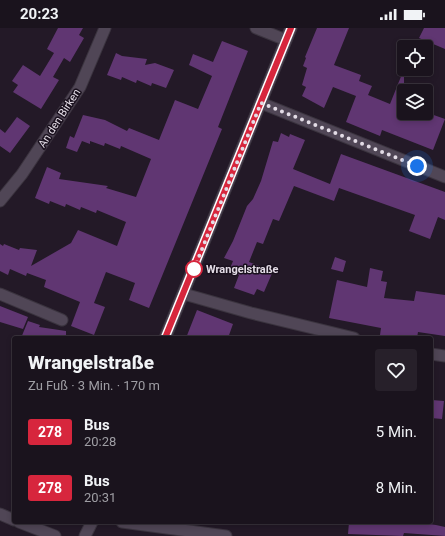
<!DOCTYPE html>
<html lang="de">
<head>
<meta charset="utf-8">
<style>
	:root { --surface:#1a131d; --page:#27202a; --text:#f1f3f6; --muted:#9f9ea4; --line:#38323b }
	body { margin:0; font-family:Roboto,sans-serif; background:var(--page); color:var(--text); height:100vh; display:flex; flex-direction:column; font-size:15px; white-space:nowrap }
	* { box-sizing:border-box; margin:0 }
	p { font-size:13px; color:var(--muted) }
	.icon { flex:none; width:22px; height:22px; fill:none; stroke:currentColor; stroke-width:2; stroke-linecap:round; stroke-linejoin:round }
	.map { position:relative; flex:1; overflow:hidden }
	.details { position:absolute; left:12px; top:308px; width:421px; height:188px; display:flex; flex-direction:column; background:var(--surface); border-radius:4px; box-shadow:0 2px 6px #0003,0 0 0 1px var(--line) }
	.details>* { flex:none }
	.badge { padding:0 8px; border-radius:3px; font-size:14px; line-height:26px }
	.fabs { position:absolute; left:397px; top:12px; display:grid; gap:8px }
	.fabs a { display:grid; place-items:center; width:36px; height:36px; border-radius:4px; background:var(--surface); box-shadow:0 2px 6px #0003,0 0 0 1px var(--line); font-size:20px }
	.you { position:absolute; width:20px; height:20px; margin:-10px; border:3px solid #fff; border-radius:50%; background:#1a73e8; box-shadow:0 0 0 6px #1a73e833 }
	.map>.badge { position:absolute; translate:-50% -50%; box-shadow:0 0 0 2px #fff }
	.round { display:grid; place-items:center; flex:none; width:42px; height:42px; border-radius:4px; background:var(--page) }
	.summary { display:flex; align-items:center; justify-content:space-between; height:68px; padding:0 16px }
	h1 { font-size:19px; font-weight:800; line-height:30px }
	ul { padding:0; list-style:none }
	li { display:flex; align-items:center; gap:12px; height:56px; padding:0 16px }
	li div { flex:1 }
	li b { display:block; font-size:15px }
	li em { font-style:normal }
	li .badge { min-width:44px; font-weight:700; text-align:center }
	.status { display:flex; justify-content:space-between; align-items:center; height:28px; padding:0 20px; background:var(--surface); direction:ltr }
	.status svg { height:11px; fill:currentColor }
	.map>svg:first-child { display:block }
</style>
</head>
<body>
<div class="status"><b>20:23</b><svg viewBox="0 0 49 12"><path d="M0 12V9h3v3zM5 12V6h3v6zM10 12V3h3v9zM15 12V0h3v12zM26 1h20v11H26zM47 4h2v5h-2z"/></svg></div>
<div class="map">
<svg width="445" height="508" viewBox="0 0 445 508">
	<rect width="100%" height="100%" fill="#231927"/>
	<path fill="#603672" d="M58 0H83L79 7 84 10 70 34 64 30 53 49 59 52 41 81 13 64 18 57 12 53 23 37 40 48 54 25 47 21Z
		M317 0H349L334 37 361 47 359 53 372 58 368 67 390 76 404 41V85H428L445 91 433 122 382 102 380 108 346 94 356 68 333 59 324 80 302 68 306 59 302 57 307 40 303 38 306 30 305 29Z
		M424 0H445V21L419 10Z
		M222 13 248 23 218 99 222 101 149 280 129 272 135 255 106 244 94 275 105 279 94 307 71 298 80 274 44 259 46 252 27 245 26 248 10 241 8 247 0 243V216L3 218 4 216 19 222 20 220 37 222 31 238 71 215 78 202 117 218 126 194 97 182 96 185 81 179 80 182 66 176 65 179 50 173 49 176 35 170 47 139 61 145 59 151 108 158 106 160 136 169 151 131 121 118 120 121 105 115 104 118 90 113V116L82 113 77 124 66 120 70 108 74 110 83 87 105 92 127 103 129 100 159 112 175 72 198 81 212 48 189 37 193 26 213 34Z
		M116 25 122 28 147 31 145 37 155 35 174 42 166 60 152 55 151 58 137 52 136 55 122 49 121 52 107 47Z
		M17 89 30 98 10 125 0 118V101L5 105Z
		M281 105 289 109 290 106 305 112 293 141 330 156 341 126 445 164V192L438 189 430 211 409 203 415 187 339 160 334 173 294 158 279 193 273 191 263 216 257 214 249 234 273 243 264 264 257 261 254 267 234 260 239 247 229 243 233 233 224 230 233 213 247 178 253 171 261 153 273 113 278 114Z
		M335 229 346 233 343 244 331 241Z
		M370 240 383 243 381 253 387 254 384 270 414 273 416 263 445 267V308L418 304 417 310 380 307 381 300 329 290 337 252 367 259Z
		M0 278 28 289 23 301 0 294Z
		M197 282 233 296 228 310H186Z
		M28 293 40 297 39 299 66 303V310H21Z
		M432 372 444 373 442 391 431 390Z
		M349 494H413L436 497 445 499V508L404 505 403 508 348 506Z"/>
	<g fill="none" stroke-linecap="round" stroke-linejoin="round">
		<g stroke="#3b343f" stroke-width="13">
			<path id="minor" d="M256 0 286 12
				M261 75 445 149
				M0 173 22 146 80 59 105 0
				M0 266 62 292
				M184 266 251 285 354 310
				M165 310 291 0
				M431 326 445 328
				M0 486 14 492
				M19 494 55 508
				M122 494 226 508
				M85 508 92 494"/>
		</g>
		<use href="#minor" stroke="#504656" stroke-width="11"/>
	</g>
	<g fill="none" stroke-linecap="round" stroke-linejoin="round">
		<g stroke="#fff" stroke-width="9">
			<path id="line" d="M165 310 291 0"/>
		</g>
		<use href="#line" stroke="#d7263d" stroke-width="6"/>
		<path stroke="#e3dce6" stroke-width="4" stroke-dasharray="0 7.2" d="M194 241 261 75 417 138"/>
	</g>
	<circle fill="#fff" stroke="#d7263d" stroke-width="2" cx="194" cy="241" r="8"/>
	<g text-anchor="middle" stroke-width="3" stroke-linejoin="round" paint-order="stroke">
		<g font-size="11" fill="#e3dce6" stroke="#19101d">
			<text transform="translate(59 90) rotate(-57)" y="4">An den Birken</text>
		</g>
		<g font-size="11" font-weight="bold" fill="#e3dce6" stroke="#19101d" text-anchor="start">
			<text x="206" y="245">Wrangelstraße</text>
		</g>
	</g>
</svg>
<div class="fabs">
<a><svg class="icon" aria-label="locate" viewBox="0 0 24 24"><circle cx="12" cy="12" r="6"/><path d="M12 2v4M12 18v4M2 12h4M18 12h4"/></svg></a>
<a><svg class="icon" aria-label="layers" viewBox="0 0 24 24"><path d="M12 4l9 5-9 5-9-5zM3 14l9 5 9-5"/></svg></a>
</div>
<div class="you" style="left:417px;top:138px"></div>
<section class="details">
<div class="summary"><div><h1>Wrangelstraße</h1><p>Zu Fuß · 3 Min. · 170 m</p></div><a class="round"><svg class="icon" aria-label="heart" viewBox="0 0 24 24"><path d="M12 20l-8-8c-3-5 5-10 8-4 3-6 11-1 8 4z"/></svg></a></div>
<ul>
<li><span class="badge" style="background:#d7263d;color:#fff">278</span><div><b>Bus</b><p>20:28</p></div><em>5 Min.</em></li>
<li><span class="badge" style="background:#d7263d;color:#fff">278</span><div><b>Bus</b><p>20:31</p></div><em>8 Min.</em></li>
</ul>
</section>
</div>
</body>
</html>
